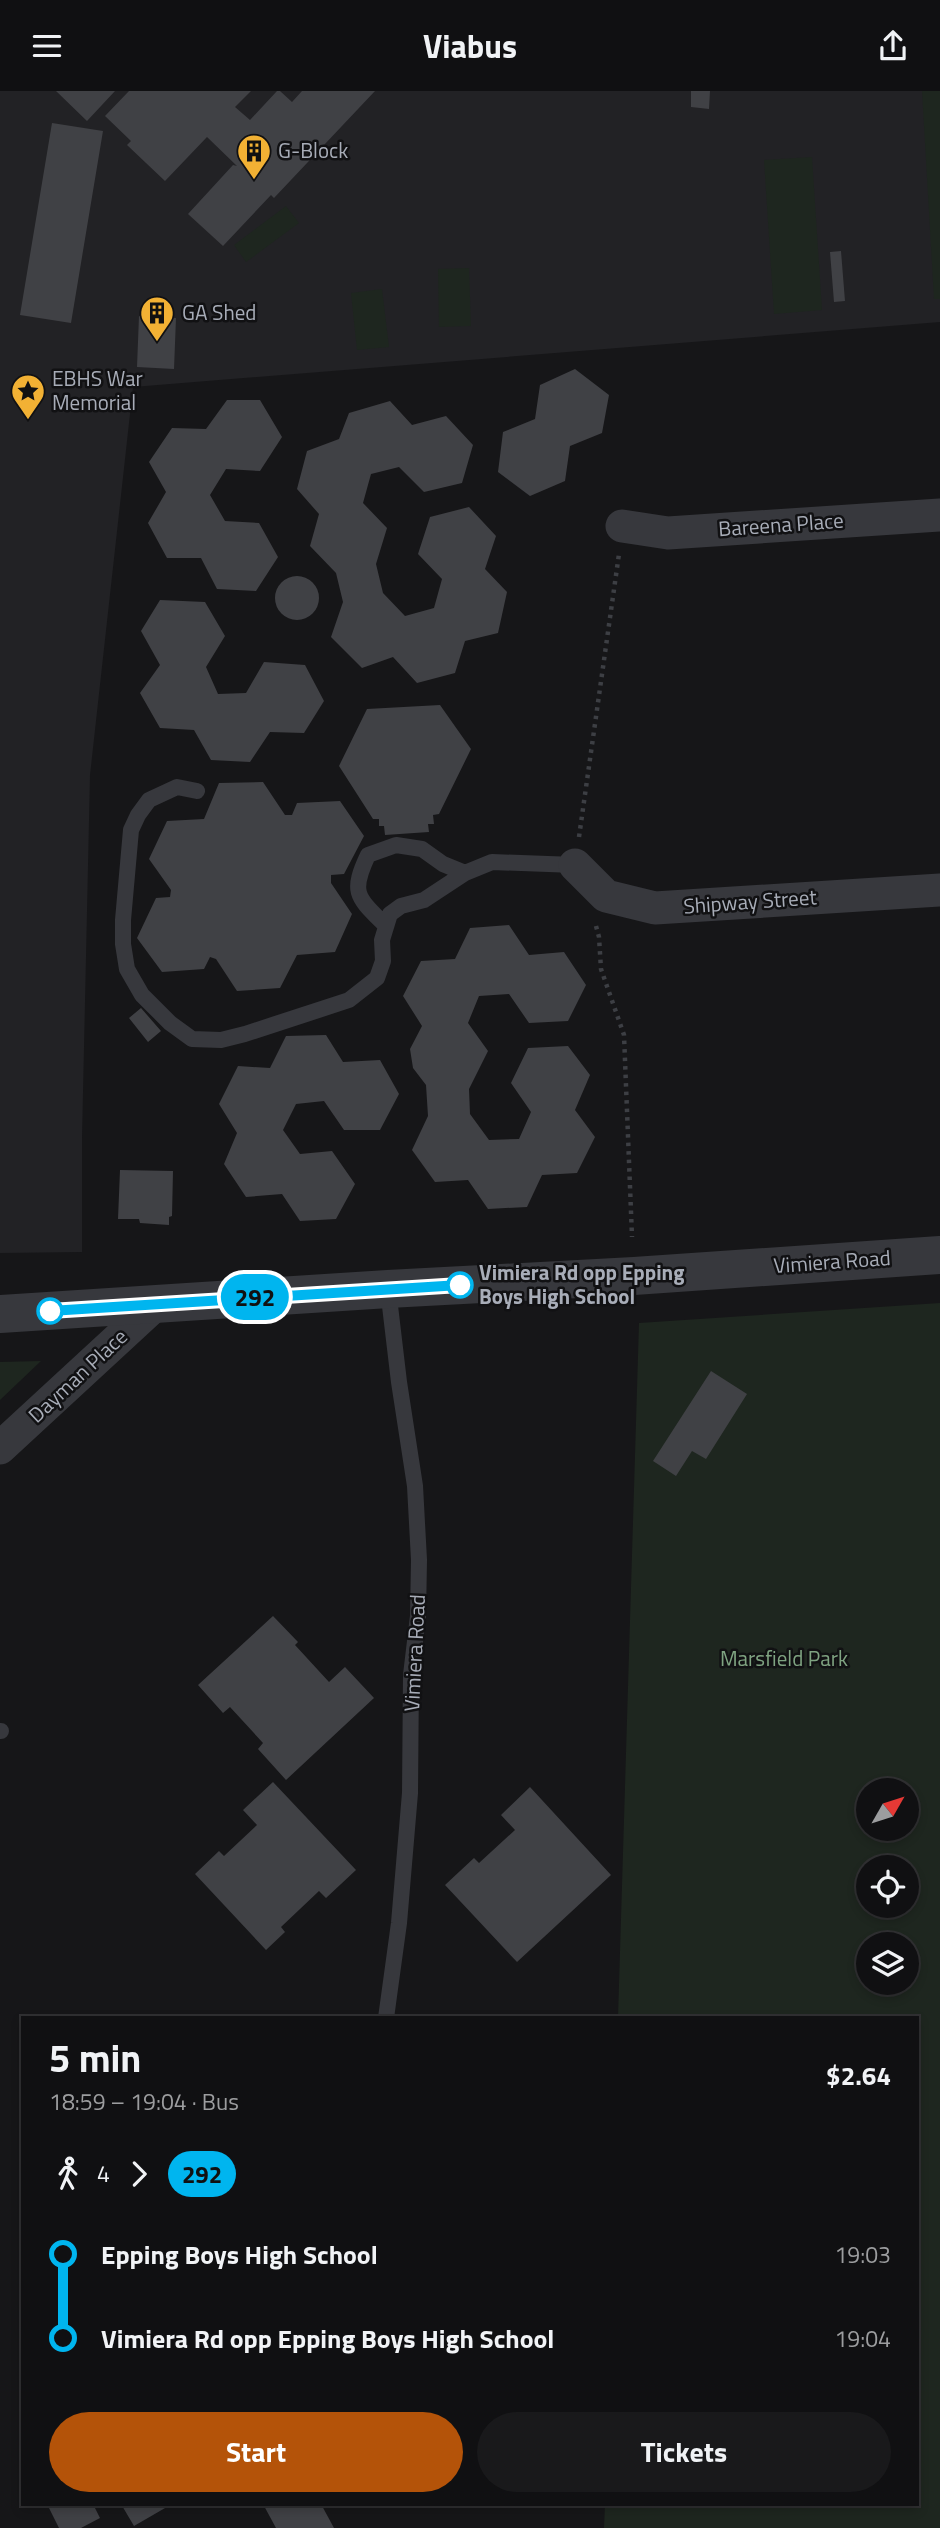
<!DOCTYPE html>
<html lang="en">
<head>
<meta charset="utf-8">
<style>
	:root { --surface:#101012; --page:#19191b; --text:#f1f3f6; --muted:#9c9d9f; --line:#303032; --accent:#b45309 }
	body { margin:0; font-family:"Titillium Web",sans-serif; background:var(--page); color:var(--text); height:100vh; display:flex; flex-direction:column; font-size:26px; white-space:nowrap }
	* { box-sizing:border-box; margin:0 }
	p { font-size:23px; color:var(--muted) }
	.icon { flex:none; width:38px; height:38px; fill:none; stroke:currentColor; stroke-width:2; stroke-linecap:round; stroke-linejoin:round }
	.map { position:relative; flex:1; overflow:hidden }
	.panel { position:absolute; left:21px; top:1925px; width:898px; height:490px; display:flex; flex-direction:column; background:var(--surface); border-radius:0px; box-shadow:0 4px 10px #0003,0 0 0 2px var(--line) }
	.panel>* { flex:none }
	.badge { padding:0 14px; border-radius:23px; font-size:24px; line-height:46px }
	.needle { width:46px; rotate:51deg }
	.fabs { position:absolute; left:856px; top:1687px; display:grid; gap:14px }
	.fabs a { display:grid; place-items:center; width:63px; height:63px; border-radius:50%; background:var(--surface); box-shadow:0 4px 10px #0003,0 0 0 2px var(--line); font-size:35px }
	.map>.badge { position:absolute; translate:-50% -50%; box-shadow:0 0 0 4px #fff }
	.legs { display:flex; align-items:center; gap:10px; height:77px; padding:0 28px; font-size:23px }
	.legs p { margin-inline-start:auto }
	.head { display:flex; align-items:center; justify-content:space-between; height:119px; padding:0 28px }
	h1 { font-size:38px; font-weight:700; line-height:52px }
	.button { display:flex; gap:14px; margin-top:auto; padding:14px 28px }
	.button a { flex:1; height:80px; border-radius:42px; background:var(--accent); color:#fff; font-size:28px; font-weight:700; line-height:80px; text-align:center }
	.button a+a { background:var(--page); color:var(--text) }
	ul { padding:0 28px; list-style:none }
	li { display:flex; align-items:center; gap:24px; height:84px; font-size:26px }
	li i { display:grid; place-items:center; width:10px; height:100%; margin:0 9px; background:currentColor }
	li i::after { content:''; width:18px; height:18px; margin:-9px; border:5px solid; border-radius:50%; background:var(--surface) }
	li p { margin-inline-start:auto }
	li:first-child i { background:linear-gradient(#0000 50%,currentColor 0) }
	li:last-child i { background:linear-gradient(currentColor 50%,#0000 0) }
	header { display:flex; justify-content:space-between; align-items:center; height:91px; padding:0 28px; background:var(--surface); font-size:32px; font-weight:700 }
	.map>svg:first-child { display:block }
</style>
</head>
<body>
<header><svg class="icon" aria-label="menu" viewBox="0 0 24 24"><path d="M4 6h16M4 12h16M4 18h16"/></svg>Viabus<svg class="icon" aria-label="share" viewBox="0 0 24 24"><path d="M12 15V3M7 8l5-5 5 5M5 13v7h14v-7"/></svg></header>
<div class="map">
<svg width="940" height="2437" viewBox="0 0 940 2437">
	<rect width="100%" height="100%" fill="#161618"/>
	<path fill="#222225" d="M0 0H940V231L133 296 90 684 82 1047V1161L0 1162Z"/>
	<path fill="#1e261f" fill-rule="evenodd" d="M922 0H940V208H934Z
		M812 66 822 219 774 223 764 69Z
		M286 115 299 132 246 171 234 154Z
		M469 177 471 235 439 236 438 178Z
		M382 198 389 256 357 259 351 202Z
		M940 1212V2437H604L605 2413H917V1927H618L639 1232ZM868 1699H906V1738H868ZM868 1776H906V1815H868ZM868 1853H906V1892H868Z
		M41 1270 0 1309V1271Z"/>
	<path fill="#404145" d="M56 0H115L87 30Z
		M129 0H251L235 16 250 29 277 0H280L292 11 302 0H375L274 107 271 104 223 155 188 123 233 74 237 75 207 46 165 90 127 54 131 50 105 25Z
		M691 0H710L709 18 691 16Z
		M52 32 103 40 71 232 20 224Z
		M841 160 845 210 834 211 830 161Z
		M139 225 176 227 174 278 137 276Z
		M575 278 609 304 602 342 570 355 565 390 530 405 498 381 503 341 535 328 540 294Z
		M227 309H260L282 346 260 380 226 378 210 404 225 430 259 432 278 466 256 500 217 498 201 467H167L148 432 166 401 149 371 172 337 206 338Z
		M390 310 412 334 446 325 473 354 462 392 424 401 399 376 371 383 363 412 387 437 376 473 383 502 405 525 434 517 442 488 418 463 430 426 469 416 496 445 485 478 507 501 498 542 465 550 455 582 417 592 393 566 362 577 331 546 343 511 336 482 310 455 319 423 297 398 307 360 339 348 349 322Z
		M275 507a22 22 0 1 1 44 0a22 22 0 1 1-44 0Z
		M160 509 205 511 225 545 206 576 218 603 246 602 264 571 305 574 324 610 304 642 270 641 250 671 211 669 194 639 160 637 140 602 160 574 141 540Z
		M440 614 471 658 439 723 433 724 434 733H428L429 741 385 744 384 735H379V728H373L339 675 367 618Z
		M263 691 285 724H292L297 712 340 710 364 745 344 783 331 784V792L352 823 335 861 297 864 280 897 237 900 216 868 210 866 204 878 162 881 137 847 156 807 170 806 171 799 149 768 167 730 204 728 219 692Z
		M509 834 529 864 564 861 586 894 568 930 529 932 509 903 479 905 468 932 488 960 469 998 470 1023 489 1049 519 1048 531 1021 511 992 528 957 568 955 590 984 575 1019 595 1046 577 1082 542 1084 527 1116 488 1118 468 1089 435 1091 412 1059 428 1025 426 994 413 977 410 958 422 935 403 905 421 870 455 868 470 837Z
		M141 917 161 940 148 951 129 927Z
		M326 944 343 971 380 969 399 1003 380 1039H344L324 1010 296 1013 283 1039 300 1063 332 1060 355 1093 336 1128 300 1130 282 1103 246 1106 224 1073 237 1042 219 1013 238 975 270 977 286 945Z
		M120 1079 173 1080 172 1125 169 1126V1134L140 1132 139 1128H118Z
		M711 1280 747 1303 706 1368 692 1360 676 1385 653 1370Z
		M273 1525 298 1551 295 1554 329 1591 345 1576 374 1607 286 1689 258 1658 263 1652 230 1616 223 1622 198 1594Z
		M273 1691 356 1779 326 1807 319 1800 281 1836 285 1841 266 1859 195 1783 219 1760 224 1765 257 1734 243 1719Z
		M530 1696 611 1784 517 1871 445 1794 474 1767 479 1772 515 1739 501 1724Z
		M47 2413H93L100 2427 81 2437H59Z
		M121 2413H172L134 2435Z
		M263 2413H321L334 2437H276Z"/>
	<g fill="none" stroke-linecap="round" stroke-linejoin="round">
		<path stroke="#3d3f44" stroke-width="4.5" stroke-dasharray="3.5 5" stroke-linecap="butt" d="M579 746 619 463
			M596 835 599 846 601 878 624 944 632 1146"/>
		<path stroke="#37383d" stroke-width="16" d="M197 700 177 696 149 709 138 724 131 739 123 829V853L127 878 142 904 170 932 192 948 221 949 245 943 349 909 377 887 383 870 382 849 390 823 401 815 424 809 465 782 492 771 575 774
			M385 834C357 806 350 802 368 764L396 754 422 758 443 773 465 782
			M0 1640H1
			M386 1927 399 1832 410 1702 411 1584 418 1525 419 1469 415 1395 399 1291 388 1198"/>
		<path stroke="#37383d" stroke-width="33" d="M622 435 668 442 940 424
			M575 774 606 805 655 817 940 799
			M0 1357 157 1212"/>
		<path stroke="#37383d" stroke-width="38" d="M0 1223 388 1198 634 1185 940 1164"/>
	</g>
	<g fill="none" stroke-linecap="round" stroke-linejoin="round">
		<g stroke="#fff" stroke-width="16">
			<path id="line-1" d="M50 1220 460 1194"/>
		</g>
		<use href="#line-1" stroke="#00b5ef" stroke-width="10"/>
	</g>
	<defs>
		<g id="building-pin" transform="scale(1.75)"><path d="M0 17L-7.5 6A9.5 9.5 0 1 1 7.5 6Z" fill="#f2b134" stroke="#111113"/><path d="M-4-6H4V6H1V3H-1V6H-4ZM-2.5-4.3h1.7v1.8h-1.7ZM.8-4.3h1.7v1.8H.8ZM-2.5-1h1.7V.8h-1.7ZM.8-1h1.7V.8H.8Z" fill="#111"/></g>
		<g id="sight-pin" transform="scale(1.75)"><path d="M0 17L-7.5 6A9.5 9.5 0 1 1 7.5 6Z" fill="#f2b134" stroke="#111113"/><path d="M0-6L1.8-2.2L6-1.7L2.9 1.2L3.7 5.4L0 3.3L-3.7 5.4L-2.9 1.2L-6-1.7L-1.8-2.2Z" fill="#111"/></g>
	</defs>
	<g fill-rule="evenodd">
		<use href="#building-pin" x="254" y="60"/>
		<use href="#building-pin" x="157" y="222"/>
		<use href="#sight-pin" x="28" y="300"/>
	</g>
	<g fill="#fff" stroke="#00b5ef" stroke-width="3.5">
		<circle cx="460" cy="1194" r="12"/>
		<circle cx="50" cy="1220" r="12"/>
	</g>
	<g text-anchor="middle" stroke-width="5" stroke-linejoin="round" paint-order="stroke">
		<g font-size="21" fill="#a8adb8" stroke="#111113" text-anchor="start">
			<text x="278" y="67">G-Block</text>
			<text x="182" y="229">GA Shed</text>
			<text x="52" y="295">EBHS War<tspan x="52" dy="24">Memorial</tspan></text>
		</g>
		<g font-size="21" fill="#a8adb8" stroke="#111113">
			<text transform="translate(781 434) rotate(-4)" y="7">Bareena Place</text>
			<text transform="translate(750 811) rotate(-4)" y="7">Shipway Street</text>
			<text transform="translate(832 1171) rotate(-4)" y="7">Vimiera Road</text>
			<text transform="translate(78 1285) rotate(-43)" y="7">Dayman Place</text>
			<text transform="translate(415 1562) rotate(-87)" y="7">Vimiera Road</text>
		</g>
		<g font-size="21" font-weight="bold" fill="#a8adb8" stroke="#111113" text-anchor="start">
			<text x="479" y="1189">Vimiera Rd opp Epping<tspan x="479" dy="24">Boys High School</tspan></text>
		</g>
		<g font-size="21" fill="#7fa381" stroke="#111113">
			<text x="784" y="1575">Marsfield Park</text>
		</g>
	</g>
</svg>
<div class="fabs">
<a><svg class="needle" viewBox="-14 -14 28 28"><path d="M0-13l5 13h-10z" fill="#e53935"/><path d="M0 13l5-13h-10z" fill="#9c9d9f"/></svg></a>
<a><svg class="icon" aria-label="locate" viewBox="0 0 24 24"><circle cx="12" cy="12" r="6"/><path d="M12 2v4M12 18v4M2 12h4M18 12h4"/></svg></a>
<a><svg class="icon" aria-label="layers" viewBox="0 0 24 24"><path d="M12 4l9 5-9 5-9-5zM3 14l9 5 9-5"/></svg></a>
</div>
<b class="badge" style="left:255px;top:1206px;background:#00b5ef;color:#111">292</b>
<section class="panel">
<div class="head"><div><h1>5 min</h1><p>18:59 – 19:04 · Bus</p></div><b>$2.64</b></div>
<div class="legs"><svg class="icon" aria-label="walk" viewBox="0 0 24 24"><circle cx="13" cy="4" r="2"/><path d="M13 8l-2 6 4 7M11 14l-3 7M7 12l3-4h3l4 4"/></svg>4<svg class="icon" aria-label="forward" viewBox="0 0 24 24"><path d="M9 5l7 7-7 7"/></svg><b class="badge" style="background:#00b5ef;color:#111">292</b></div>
<ul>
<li><i style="color:#00b5ef"></i><b>Epping Boys High School</b><p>19:03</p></li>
<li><i style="color:#00b5ef"></i><b>Vimiera Rd opp Epping Boys High School</b><p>19:04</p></li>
</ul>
<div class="button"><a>Start</a><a>Tickets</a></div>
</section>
</div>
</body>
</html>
